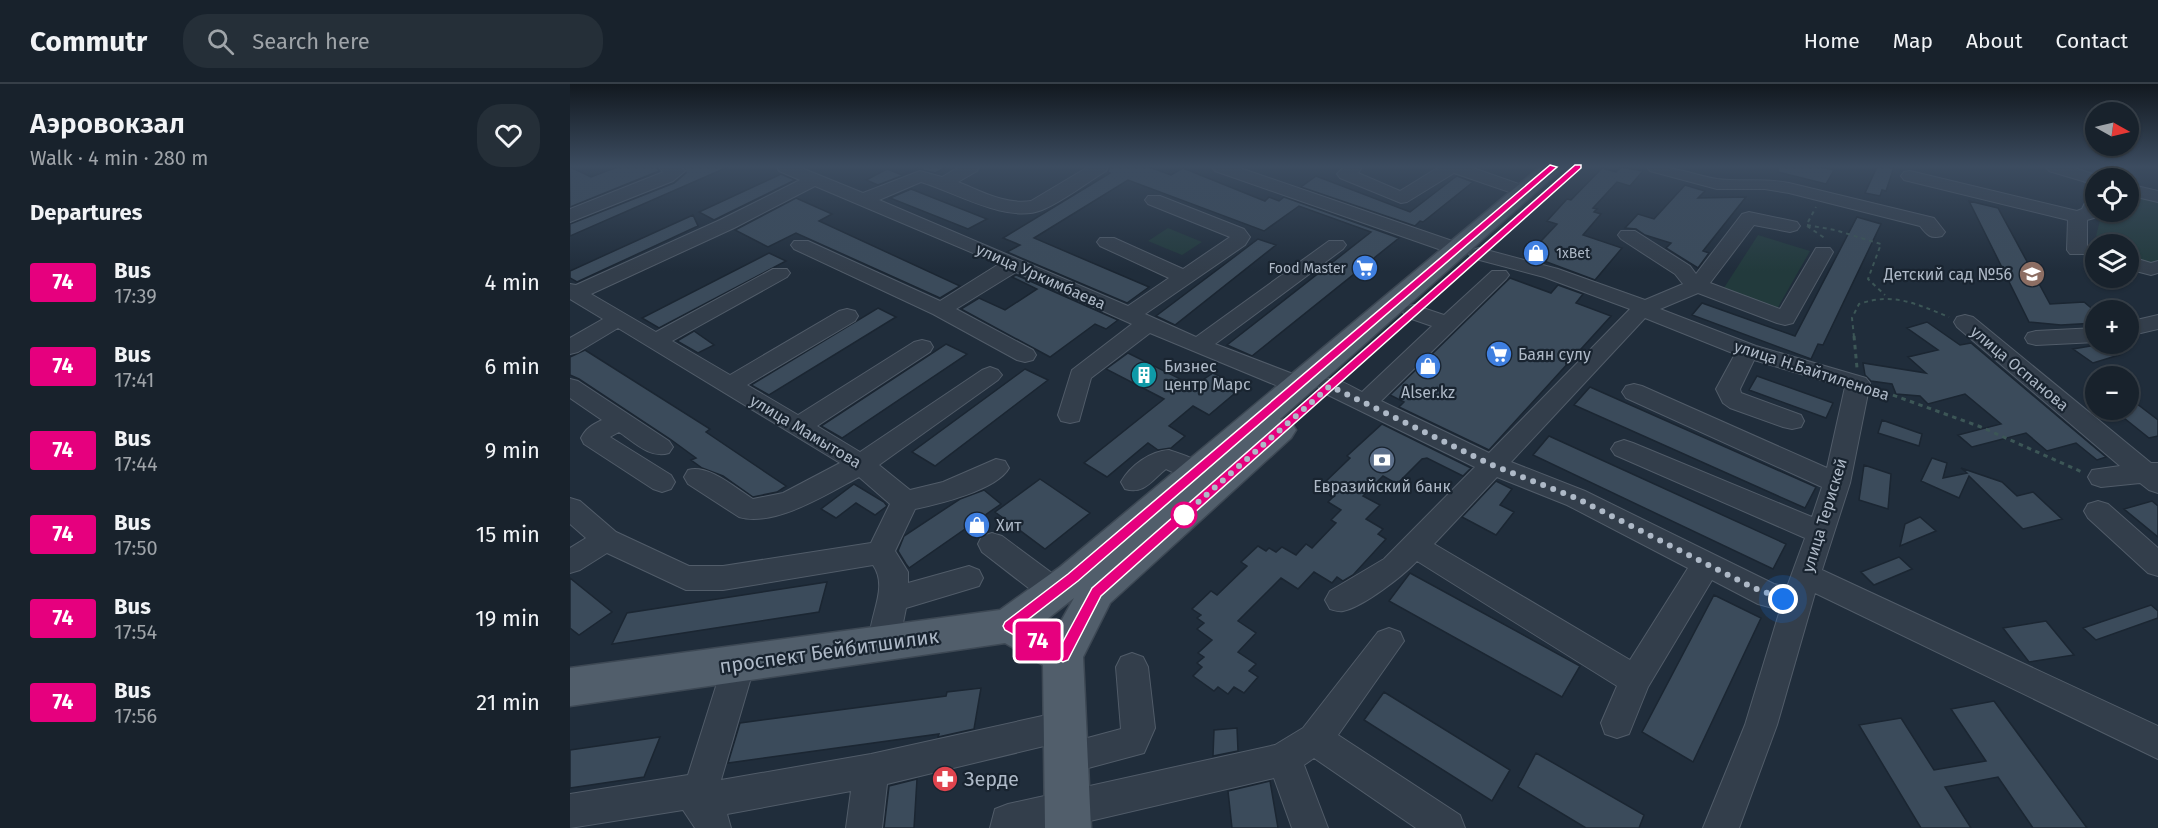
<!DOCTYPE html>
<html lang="en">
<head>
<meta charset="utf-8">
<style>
	:root { --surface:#18222c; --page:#252f38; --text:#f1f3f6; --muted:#9fa4a9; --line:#363f48 }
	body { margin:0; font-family:"Fira Sans",sans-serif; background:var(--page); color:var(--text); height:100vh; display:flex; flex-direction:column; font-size:22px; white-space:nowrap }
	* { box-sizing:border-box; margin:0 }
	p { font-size:20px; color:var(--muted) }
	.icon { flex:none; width:33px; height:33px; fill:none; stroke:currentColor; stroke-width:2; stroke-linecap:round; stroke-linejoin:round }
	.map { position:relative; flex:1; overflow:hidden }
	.details { display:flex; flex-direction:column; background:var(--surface); width:570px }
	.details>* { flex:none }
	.badge { padding:0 12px; border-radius:4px; font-size:21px; line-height:39px }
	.needle { width:39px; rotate:98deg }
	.fabs { position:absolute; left:1515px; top:18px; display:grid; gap:12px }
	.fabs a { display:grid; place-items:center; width:54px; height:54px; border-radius:50%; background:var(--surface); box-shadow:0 2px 4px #0004,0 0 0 2px var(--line); font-size:30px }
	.you { position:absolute; width:30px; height:30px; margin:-15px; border:4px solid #fff; border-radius:50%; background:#1a73e8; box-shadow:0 0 0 9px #1a73e833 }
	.map>.badge { position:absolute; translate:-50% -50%; box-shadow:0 0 0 3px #fff }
	h2 { padding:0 30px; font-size:22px; line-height:54px }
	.round { display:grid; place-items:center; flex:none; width:63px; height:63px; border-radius:24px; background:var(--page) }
	.headline { display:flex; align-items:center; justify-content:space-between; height:102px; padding:0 30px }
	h1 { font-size:28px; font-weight:600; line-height:45px }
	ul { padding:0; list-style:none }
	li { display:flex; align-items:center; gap:18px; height:84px; padding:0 30px }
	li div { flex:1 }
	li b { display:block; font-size:22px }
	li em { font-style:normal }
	li .badge { min-width:66px; font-weight:700; text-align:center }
	header { display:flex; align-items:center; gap:36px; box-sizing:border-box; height:84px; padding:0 30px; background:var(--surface); border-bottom:2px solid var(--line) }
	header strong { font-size:28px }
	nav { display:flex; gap:33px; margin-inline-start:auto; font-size:21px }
	.search { width:420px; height:54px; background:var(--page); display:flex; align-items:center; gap:15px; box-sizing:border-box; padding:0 21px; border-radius:24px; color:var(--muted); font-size:22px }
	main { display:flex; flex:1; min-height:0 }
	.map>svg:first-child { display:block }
</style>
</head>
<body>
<header>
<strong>Commutr</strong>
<div class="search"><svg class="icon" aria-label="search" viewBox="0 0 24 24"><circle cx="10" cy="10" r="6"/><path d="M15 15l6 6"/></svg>Search here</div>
<nav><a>Home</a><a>Map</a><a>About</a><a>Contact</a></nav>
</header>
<main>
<section class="details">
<div class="headline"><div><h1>Аэровокзал</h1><p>Walk · 4 min · 280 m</p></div><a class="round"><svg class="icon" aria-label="heart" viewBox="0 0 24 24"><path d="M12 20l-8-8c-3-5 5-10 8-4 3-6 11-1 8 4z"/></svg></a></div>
<h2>Departures</h2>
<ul>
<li><span class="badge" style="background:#e6007e;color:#fff">74</span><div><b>Bus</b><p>17:39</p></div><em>4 min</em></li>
<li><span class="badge" style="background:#e6007e;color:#fff">74</span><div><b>Bus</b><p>17:41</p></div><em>6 min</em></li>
<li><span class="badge" style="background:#e6007e;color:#fff">74</span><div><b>Bus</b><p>17:44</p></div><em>9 min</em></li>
<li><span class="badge" style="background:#e6007e;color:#fff">74</span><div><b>Bus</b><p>17:50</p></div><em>15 min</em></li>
<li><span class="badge" style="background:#e6007e;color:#fff">74</span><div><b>Bus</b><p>17:54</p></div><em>19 min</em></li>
<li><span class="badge" style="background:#e6007e;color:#fff">74</span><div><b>Bus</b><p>17:56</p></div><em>21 min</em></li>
</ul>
</section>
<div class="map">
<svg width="1588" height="744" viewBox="0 0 1588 744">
	<rect width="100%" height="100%" fill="#202d3b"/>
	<path fill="#223a3c" d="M1559 109 1588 117V179L1580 180 1559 169 1558 160H1542L1526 152 1532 128H1558Z
		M598 144 632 158 612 171 578 157Z
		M1188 151 1240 167 1207 225 1152 207Z"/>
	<path fill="#3b4b5b" stroke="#1b2632" stroke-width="1.5" d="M0 83 21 93 47 83H87L89 87 0 123Z
		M114 83H158L0 152V140L104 99 116 89Z
		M349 83H377L365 89 349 85 308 101 296 96 317 85 332 91Z
		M540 83H579L601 91 613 84 695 117 699 113 709 117 714 113 829 154 682 272 657 261 801 148 729 122 694 147 558 96 464 154 579 203 557 219 437 168 450 161 433 154 540 89 538 88Z
		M1051 83 1073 87 1060 102 1047 98 1023 124 1027 125 1024 128 1031 130 1013 151 1052 164 1025 196 958 171 987 140 977 137 997 115 1001 116 1032 84 1046 88Z
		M1208 83H1251L1264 86 1256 100 1208 88Z
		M1307 83H1324L1316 107 1312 106 1310 112 1295 109Z
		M211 90 225 96 144 136 129 128Z
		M746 92 840 128 884 94 887 92 903 98 853 138 850 137 845 142 731 103Z
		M1115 101 1135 107 1128 114 1176 113 1133 167 1139 169 1128 184 1096 164 1101 159 1075 151 1066 145 1055 144 1068 130 1084 135Z
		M341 105 417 135 398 145 320 114Z
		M226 114 262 130 249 137 390 202 370 214 226 149 198 163 165 146Z
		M1399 117 1428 124 1480 220 1514 218 1526 228V239L1491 241 1459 238Z
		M123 131 128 142 7 198 0 194V187Z
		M1287 133 1311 140 1253 261 1248 260 1241 275 1122 231 1132 219 1225 252Z
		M688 155 706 161 605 241 586 232Z
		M199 169 216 177 89 244 72 234Z
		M446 191 548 236 536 245 525 240 480 273 391 225 409 214 435 226 467 205 442 193Z
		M940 194 981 209 988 201 1013 210 1006 219 1041 232 919 366 829 323 834 318 820 311Z
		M308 224 326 233 199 311 181 301Z
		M1357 238 1390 261 1401 259 1536 373 1527 376 1506 359 1477 367 1456 349 1402 363 1388 351 1431 340 1395 310 1358 320 1350 312 1326 310 1322 300 1301 297 1295 291 1293 279 1356 289 1338 273 1368 266 1337 244Z
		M124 247 144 261 128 269 107 257Z
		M376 260 397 270 272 354 251 342Z
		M1532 260 1549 271 1523 279 1503 265Z
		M15 266 140 345 136 348 216 402 207 408 183 413 153 392 132 384 121 376 126 374 100 355 9 295 0 291V273Z
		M558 269 624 302 643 289 660 297 664 310 639 331 623 322 599 342 615 352 601 364 588 366 578 359 537 393 514 379 594 315 536 285Z
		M455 285 478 296 365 382 342 368Z
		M1187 292 1263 319 1256 334 1179 306Z
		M1020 303 1246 403 1235 424 1004 321Z
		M1558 313 1588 336V352L1579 354 1549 330 1558 328Z
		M1312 336 1352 350 1349 362 1308 349Z
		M812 340 901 384 893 392 857 374 852 375 827 400 813 392 793 412 810 421 796 435 813 445 808 450 816 455 783 491 773 497 767 493 762 499 744 488 728 505 711 494 668 537 686 549 668 568 686 580 679 587 688 593 674 609 664 603 658 610 648 603 644 607 623 592 632 583 627 579 634 573 628 569 642 556 627 545 634 539 627 534 631 531 622 525 641 507 647 511 677 482 671 478 688 462 696 467 699 464 706 468 712 463 726 471 736 460 742 464 766 439 761 436 771 426 758 418 763 413 757 409 759 406 751 402 780 374 777 372Z
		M979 352 1216 460 1203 485 963 371Z
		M1362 374 1377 379 1373 394 1397 389 1391 384 1432 398 1447 412 1463 408 1492 435 1453 445 1399 392 1389 414 1351 397Z
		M1294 381 1321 390 1318 425 1289 416Z
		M470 395 520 429 475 465 425 428Z
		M926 397 942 405 930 421 944 428 926 451 892 433Z
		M284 400 314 418 317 422 305 431 286 419 266 434 251 425Z
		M414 406 431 420 339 484 336 480 328 467 334 452 390 415Z
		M1582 417 1588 422V453L1554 425Z
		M1350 433 1366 447 1330 462 1335 440Z
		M1329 473 1342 485 1304 501 1291 488Z
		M840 489 1010 582 992 613 819 517Z
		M0 494 42 528 9 551 0 544Z
		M257 498 249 528 42 560 57 529Z
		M1144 511 1191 534 1123 678 1072 648Z
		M1581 521 1588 527V534L1526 556 1513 544Z
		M1476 537 1504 571 1459 578 1433 544Z
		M411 604 404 645 368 653 369 650 158 679 170 639 376 612 377 608Z
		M814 608 940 686 922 717 794 636Z
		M1424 617 1517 744H1463L1428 693 1375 703 1401 744H1351L1289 641 1331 634 1364 686 1416 677 1381 625Z
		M667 644 668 667 643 672 644 646Z
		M90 653 74 693 0 704V666Z
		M966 669 1074 731 1069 744H1016L948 703Z
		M347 695 344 744H314L319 702Z
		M700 697 708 744H662L658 707Z"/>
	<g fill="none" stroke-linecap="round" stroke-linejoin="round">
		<g stroke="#515c69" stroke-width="2">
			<path id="minor" d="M89 83H111L115 87 103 97 0 138V125L91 89 93 88Z
				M207 83H229L293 109 350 87 372 93 389 83H409L407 87 388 98C411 107 435 121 461 117L518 83H538L536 87C516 99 494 117 472 126 437 140 385 108 351 98L309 116 558 222 599 194 530 162 527 158 530 154H544L613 185 660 153 578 120 575 116 578 112H590L674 145 680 153 675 161 575 230 626 253 759 157H773L776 161 773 165 645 260 736 295 740 301 736 307 728 309 720 307 580 249 521 294 509 337 500 339 491 337 488 331 502 286 562 240 446 188 386 225 463 266 466 271 463 276 455 278 447 276 363 230 224 165 221 161 224 157H238L370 217 429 180 245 102 164 144 21 210 86 248 203 185H217L220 189 217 193 102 257 160 291 269 227 277 225 285 227 288 232 285 237 177 301 228 331 344 258 352 256 360 258 363 263 360 268 247 342 290 368 412 286 420 283 428 286 432 291 428 296 309 381 340 406 373 398 426 375 435 377 439 384C427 406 369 420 345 425L325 467 338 488V499L399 482 409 486 413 494 409 502 336 524 329 559 325 568 314 572 303 568C290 542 322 508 303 481L153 506H116L37 469 10 486 0 489V464L16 454 0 440V414L10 417 46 448 119 482H153L301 459 320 420 289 393C259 409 204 444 169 433L118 400 114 393 118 386C139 380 165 404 183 415L213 409 270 379 48 244 8 268 0 270V254L33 235 0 215V200L6 201 150 136 230 96 209 87Z
				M642 83H667L894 161 897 165 894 169H880L645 87Z
				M774 83H792L788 89 830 107 869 83H900L960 104 963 108 960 112 954 113 884 89 837 118 831 119 770 94 767 90Z
				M1077 83C1104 81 1122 91 1147 95 1171 98 1194 94 1219 99L1364 134 1375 148 1372 152C1360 155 1357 151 1350 142L1219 109 1195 105H1147L1080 87Z
				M1476 83H1502L1534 94H1526V101L1479 87Z
				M1340 87 1507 127 1512 125 1520 109 1526 108V128H1530L1527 133 1517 136V166L1514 170H1500L1497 166 1498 136 1334 96 1331 92 1334 88Z
				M1558 100 1588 107V118L1558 111Z
				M1179 128 1227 138 1230 142 1227 146 1220 148 1184 141 1140 199 1210 225 1246 164H1260L1263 168 1223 239 1215 241 1207 239 1128 209 1090 225 1186 262 1296 294 1300 299 1280 399 1252 486 1588 642V675L1245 509 1207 641 1169 744H1133L1175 641 1210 526 1188 520 1142 496 1078 603 1059 650 1047 654 1035 650 1031 639 1047 602 847 477C833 492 793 523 773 527 768 528 764 526 760 525L755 516 760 507 814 475 905 383 752 308 748 302 752 296C766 292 778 301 792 308L862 242 836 233 833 228 836 223 844 221 874 231 922 187H936L939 191 936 195 811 317 919 369 1060 225 974 193 902 174 899 170 902 166 909 164 988 185 1075 216 1113 200 1105 190 1051 155 1048 151 1051 147H1065L1120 182 1126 190 1172 130ZM1075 234 1165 270 1146 305 1153 319 1160 324 1213 343 1222 345 1231 343 1234 337 1231 331 1171 309 1170 305 1184 276 1275 303 1257 384 1072 302 1064 300 1056 302 1052 308 1056 314 1252 403 1242 433 1063 359 1054 356 1045 359 1041 365 1045 371 1235 454 1217 503 1204 500 1015 407 941 378ZM927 393 997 421 1118 484 1060 576 864 460Z
				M1558 172 1581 179 1588 177V189L1581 191 1558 185Z
				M1395 231 1403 233 1581 379H1588V409L1579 406 1570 399 1531 403 1522 400 1518 393 1522 386 1550 382 1387 243 1384 238 1387 233Z
				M1588 231V245L1558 252V238Z
				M1526 244V258L1466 261 1458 259 1455 254 1458 249 1466 247Z
				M0 295 8 297 99 357 103 363 99 369C80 375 64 358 49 348L40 353 101 391 105 398 101 405 92 408 83 405 14 360 11 354C16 344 22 341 32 336L0 314Z
				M599 366C613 371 631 375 639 389L635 396 626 399 596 385C582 396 574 411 555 405L551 398C560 382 580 367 599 366Z
				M1528 417 1538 420 1588 464V492L1578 489 1518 434 1514 427 1518 420Z
				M422 449 432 452 494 498 499 507 494 516 484 519 474 516 412 468 408 460 412 452Z
				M819 544 830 548 834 557 768 651 890 731 895 744H846L744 674 734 681 758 744H722L704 694 490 744H420L425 725 438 720 705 661 733 644 808 548Z
				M169 566 180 570 185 580 151 696 301 670 495 627 507 631 512 642 507 653 495 657 317 700 312 744H276L281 707 157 730 161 744H125L113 726 0 744V710L118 691 153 580 158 570Z
				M562 569 573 573 578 583 585 644 574 669 496 690 484 685 479 674 484 663 551 645 546 583 551 573Z"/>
		</g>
		<g stroke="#3d4854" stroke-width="3">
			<path id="major" d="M970 83H994L710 335 721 338 726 346 721 354 540 519 513 573 521 744H475L473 581 435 559 0 622V584L430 526 490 483ZM504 514 485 548 471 540Z"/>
		</g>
		<path stroke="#3c5656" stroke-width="2" stroke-dasharray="4 4" stroke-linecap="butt" d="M1238 138 1246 123
			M1237 141 1265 146 1311 160 1298 195 1315 211
			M1237 142 1256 155
			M1284 253 1282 234 1289 220C1324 208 1346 220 1379 233"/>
		<path stroke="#3c5656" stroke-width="3" stroke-dasharray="4.5 4.5" stroke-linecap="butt" d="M1284 252 1287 284
			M1306 305 1411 343 1512 388"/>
		<use href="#minor" fill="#333e4b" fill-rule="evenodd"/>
		<use href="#major" fill="#515e6b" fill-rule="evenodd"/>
	</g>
	<linearGradient id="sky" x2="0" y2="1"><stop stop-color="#121920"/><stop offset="0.44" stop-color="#3c4c60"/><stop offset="1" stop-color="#3c4c60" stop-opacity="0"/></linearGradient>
	<rect width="1588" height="187" fill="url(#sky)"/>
	<path fill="#e6007e" stroke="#fff" stroke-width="1.5" d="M980 81 987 83 508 497 451 541 490 563 522 504 1005 81H1011V84L531 512 498 576 493 578 488 576 435 546 433 542 435 538 498 490Z"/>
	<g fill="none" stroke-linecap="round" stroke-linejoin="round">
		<path stroke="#aeb9c7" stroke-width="6" stroke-dasharray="0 10.8" d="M614 431 609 435 760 302 922 381 1006 414 1184 504 1213 515"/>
	</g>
	<defs>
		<g id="shop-disc" transform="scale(1.35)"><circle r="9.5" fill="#3f7fe0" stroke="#192430"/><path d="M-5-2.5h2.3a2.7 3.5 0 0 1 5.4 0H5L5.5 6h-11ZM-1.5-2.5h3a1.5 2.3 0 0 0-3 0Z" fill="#fff"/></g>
		<g id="supermarket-disc" transform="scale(1.35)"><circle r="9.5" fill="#3f7fe0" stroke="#192430"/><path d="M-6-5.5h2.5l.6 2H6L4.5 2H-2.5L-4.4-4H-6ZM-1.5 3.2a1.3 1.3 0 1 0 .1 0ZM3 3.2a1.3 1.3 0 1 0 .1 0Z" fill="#fff"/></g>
		<g id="school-disc" transform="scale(1.35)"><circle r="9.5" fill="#8d6e63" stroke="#192430"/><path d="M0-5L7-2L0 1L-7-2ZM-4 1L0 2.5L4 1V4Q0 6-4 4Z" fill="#fff"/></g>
		<g id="building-disc" transform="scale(1.35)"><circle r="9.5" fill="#0f9aa8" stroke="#192430"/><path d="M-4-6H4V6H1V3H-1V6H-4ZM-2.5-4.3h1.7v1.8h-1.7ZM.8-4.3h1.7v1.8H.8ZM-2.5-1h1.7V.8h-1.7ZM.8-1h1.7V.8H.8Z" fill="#fff"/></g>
		<g id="bank-disc" transform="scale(1.35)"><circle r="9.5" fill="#5c6f8a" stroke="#192430"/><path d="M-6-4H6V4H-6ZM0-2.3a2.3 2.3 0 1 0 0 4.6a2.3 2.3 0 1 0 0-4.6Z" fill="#fff"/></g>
		<g id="pharmacy-disc" transform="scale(1.35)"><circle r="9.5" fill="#e0444e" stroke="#192430"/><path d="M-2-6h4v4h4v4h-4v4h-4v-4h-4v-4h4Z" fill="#fff"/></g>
	</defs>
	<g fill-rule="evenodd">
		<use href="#shop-disc" x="966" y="169"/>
		<use href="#supermarket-disc" x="795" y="184"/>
		<use href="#school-disc" x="1462" y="190"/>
		<use href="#supermarket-disc" x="929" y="270"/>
		<use href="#shop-disc" x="858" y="282"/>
		<use href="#building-disc" x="574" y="291"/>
		<use href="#bank-disc" x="812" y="376"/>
		<use href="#shop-disc" x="407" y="441"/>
		<use href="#pharmacy-disc" x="375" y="695"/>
	</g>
	<circle fill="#fff" stroke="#e6007e" stroke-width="3" cx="614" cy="431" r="12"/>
	<g text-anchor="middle" stroke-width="4.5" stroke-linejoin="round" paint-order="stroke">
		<g font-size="14" fill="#aeb9c7" stroke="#192430" text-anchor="start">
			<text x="986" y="174">1xBet</text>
			<text x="776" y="189" text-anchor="end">Food Master</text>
		</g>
		<g font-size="16" fill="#aeb9c7" stroke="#192430" text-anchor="start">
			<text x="1442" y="196" text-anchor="end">Детский сад №56</text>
			<text x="948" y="276">Баян сулу</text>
			<text x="594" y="288">Бизнес<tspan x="594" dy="18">центр Марс</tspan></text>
			<text x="858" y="314" text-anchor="middle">Alser.kz</text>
			<text x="812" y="408" text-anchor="middle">Евразийский банк</text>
			<text x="426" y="447">Хит</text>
		</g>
		<g font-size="16" fill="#aeb9c7" stroke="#192430">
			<text transform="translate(471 192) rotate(24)" y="6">улица Уркимбаева</text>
			<text transform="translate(1450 284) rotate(40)" y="6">улица Оспанова</text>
			<text transform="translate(1242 286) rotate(18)" y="6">улица Н.Байтиленова</text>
			<text transform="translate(236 347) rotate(31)" y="6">улица Мамытова</text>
			<text transform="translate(1254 431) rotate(-73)" y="6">улица Терискей</text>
		</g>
		<g font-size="20" fill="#aeb9c7" stroke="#192430">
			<text transform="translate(259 567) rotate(-8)" y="7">проспект Бейбитшилик</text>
		</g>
		<g font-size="20" fill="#aeb9c7" stroke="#192430" text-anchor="start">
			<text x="394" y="702">Зерде</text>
		</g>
	</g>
</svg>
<div class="fabs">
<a><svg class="needle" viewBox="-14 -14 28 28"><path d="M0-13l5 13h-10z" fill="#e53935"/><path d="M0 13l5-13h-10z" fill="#9fa4a9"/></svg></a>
<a><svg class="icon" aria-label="locate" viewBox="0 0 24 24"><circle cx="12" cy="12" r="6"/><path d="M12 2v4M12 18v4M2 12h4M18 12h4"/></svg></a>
<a><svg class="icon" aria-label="layers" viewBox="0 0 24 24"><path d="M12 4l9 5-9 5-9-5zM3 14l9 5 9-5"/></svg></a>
<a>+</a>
<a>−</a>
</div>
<div class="you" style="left:1213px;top:515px"></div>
<b class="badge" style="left:468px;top:557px;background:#e6007e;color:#fff">74</b>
</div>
</main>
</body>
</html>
